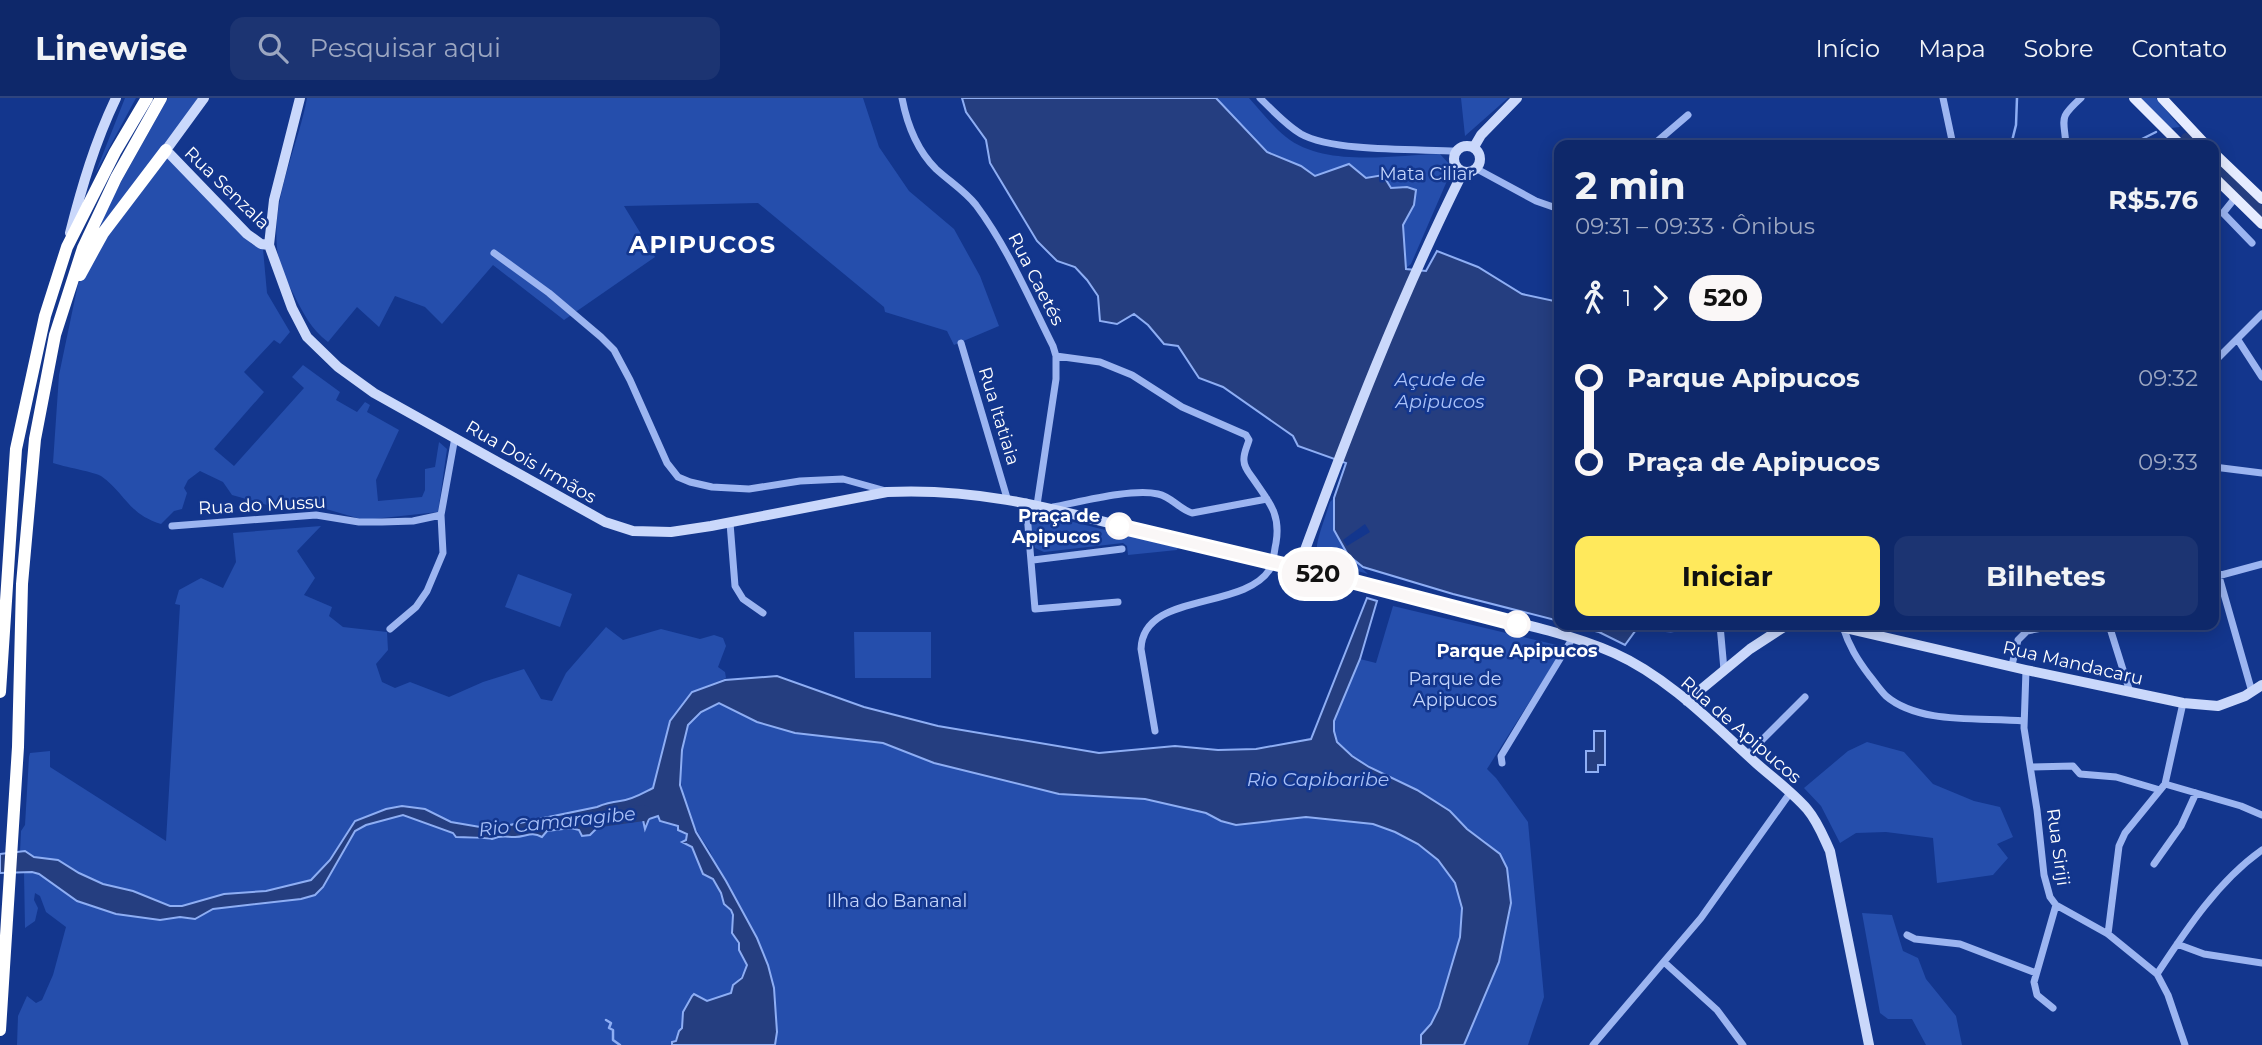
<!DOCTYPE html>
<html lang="pt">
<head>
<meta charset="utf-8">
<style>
	:root { --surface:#0e286a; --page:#1c3472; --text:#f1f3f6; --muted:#9ba6c1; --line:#2e447e; --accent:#ffe95c }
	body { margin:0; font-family:Montserrat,sans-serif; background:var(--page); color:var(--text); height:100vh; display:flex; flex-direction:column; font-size:26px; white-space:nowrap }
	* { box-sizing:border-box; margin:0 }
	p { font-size:23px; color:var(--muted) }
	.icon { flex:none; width:38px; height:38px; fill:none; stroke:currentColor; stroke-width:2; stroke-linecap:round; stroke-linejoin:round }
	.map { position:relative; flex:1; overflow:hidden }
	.panel { position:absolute; left:1554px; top:42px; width:665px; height:490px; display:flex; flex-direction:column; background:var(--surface); border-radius:14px; box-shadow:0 4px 18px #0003,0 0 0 2px var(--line) }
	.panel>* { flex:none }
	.badge { padding:0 14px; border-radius:23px; font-size:24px; line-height:46px }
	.map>.badge { position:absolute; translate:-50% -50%; box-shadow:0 0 0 4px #fff }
	.legs { display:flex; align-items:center; gap:10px; height:77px; padding:0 21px; font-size:23px }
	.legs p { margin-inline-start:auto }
	.head { display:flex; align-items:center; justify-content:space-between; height:119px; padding:0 21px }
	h1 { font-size:38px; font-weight:700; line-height:52px }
	.cta { display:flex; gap:14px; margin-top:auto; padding:14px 21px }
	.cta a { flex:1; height:80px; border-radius:14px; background:var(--accent); color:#111; font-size:28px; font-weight:700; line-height:80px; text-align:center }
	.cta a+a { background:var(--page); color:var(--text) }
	ul { padding:0 21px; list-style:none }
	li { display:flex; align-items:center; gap:24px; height:84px; font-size:26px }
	li i { display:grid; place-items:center; width:10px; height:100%; margin:0 9px; background:currentColor }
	li i::after { content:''; width:18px; height:18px; margin:-9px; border:5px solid; border-radius:50%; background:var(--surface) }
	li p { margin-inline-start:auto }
	li:first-child i { background:linear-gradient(#0000 50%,currentColor 0) }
	li:last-child i { background:linear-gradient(currentColor 50%,#0000 0) }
	header { display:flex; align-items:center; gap:42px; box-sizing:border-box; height:98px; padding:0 35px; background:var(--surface); border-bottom:2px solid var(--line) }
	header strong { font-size:33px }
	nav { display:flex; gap:38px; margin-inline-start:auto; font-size:24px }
	.search { width:490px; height:63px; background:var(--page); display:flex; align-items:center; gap:18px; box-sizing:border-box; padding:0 24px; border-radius:14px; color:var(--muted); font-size:26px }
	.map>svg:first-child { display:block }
</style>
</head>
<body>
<header>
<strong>Linewise</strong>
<div class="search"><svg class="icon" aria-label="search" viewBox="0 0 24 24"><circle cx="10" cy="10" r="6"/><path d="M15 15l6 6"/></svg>Pesquisar aqui</div>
<nav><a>Início</a><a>Mapa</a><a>Sobre</a><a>Contato</a></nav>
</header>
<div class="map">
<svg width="2262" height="947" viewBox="0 0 2262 947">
	<rect width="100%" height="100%" fill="#13368d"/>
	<path fill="#254eac" d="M125 0H136L95 76Z
		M168 0H200L101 128 104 114Z
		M307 0H863L879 49 909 93 954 131 980 178 999 228 954 247 947 233 885 214 884 209 758 105 624 108 655 159 564 222 493 167 442 226 425 209 395 198 379 229 357 209 328 244C311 231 303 215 294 197 290 189 285 181 282 173 263 116 297 55 307 0Z
		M1216 0H1249C1261 13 1272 28 1286 39 1325 70 1394 57 1440 56L1451 68 1450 76 1411 166 1405 171 1403 127 1414 107 1407 89 1390 90 1383 77 1366 80 1330 74 1316 78 1301 68 1267 54Z
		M1461 0H1508L1465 38Z
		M2140 0H2156L2180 29 2171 30Z
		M167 59 252 146 263 151 267 195 290 234 280 246 274 242 244 274 264 294 214 351 234 368 304 290 292 279 303 267 340 294 336 302 357 314 365 304 370 307 367 314 399 332 376 382 378 403 422 399 425 392V371L435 369 439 344 447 351 438 414 364 422 295 402 292 414 232 397 223 384 200 373 188 382 184 390 187 395 182 411 174 413 161 426C128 416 126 396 101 378 98 375 61 368 53 365L59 277 78 186 104 143Z
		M1334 400V432L1348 457 1368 476C1306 458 1310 466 1330 404Z
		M1045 417 1178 450 1177 452 1128 457 1127 448 1123 445 1044 454 1035 450 1030 427 1036 421Z
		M321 428 297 453 315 480 304 497 332 509 329 518 343 529 387 534 388 552 376 566 382 584 395 590 410 584 449 599 483 584 524 571 541 601 552 603 566 575 606 529 623 542 661 531 700 541 714 537 723 540 726 548 718 569 725 574 726 580 692 594 670 623 653 690C643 695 631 702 620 703 611 704 606 705 597 709L505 728 480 729 451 724 425 711H386L355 723 330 762 312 782 266 793 224 796 182 808H170L133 793 103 786 79 775 58 762 34 759 25 753 20 754 21 733 25 727 29 659 30 655 50 653V669L166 743 180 507 175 506 179 492 201 480 223 490 236 464 233 435Z
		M518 476 572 496 560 529 505 509Z
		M1393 508 1561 548V554L1487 671 1496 680 1528 724 1544 899 1528 947H1464L1471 927 1499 864 1511 805 1507 770 1485 743 1467 731 1447 711 1417 692 1369 669 1352 658 1337 644 1334 633V623L1360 561 1376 565Z
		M854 534H931V580H855Z
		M719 605 757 624 795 635 883 645 934 665 1059 696 1145 701 1206 715 1221 723 1249 726 1306 719 1373 726 1395 734 1418 746 1438 762 1455 785 1462 810 1460 839 1439 910 1431 926 1422 937 1421 947H775L777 932 710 753C687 721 675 687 683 647 685 641 685 631 688 626 695 616 709 610 719 605Z
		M1867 644 1904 654 1933 686 1974 703 2000 709 2013 739 1997 746 2008 760 1993 777 1937 785 1933 740 1886 734 1856 735 1840 745 1821 708 1804 690 1848 653Z
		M618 716 623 719 643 721 645 730 649 721 658 718 660 722C671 722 680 729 687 736L685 744 692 749 703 776C723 785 716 793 725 806 730 814 728 806 732 815 735 822 731 830 734 836 738 847 743 856 747 867 743 876 741 879 735 886 732 889 732 893 730 896 721 905 702 901 691 902L683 914V930L672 947H17L18 918 27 898 36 905 42 902 53 877 66 829 46 814 40 798 35 795 34 802 38 810 35 823 25 830 24 774 39 776 76 803 116 816 160 822 180 819 196 821 213 811 301 801 315 797 323 789 355 733 366 727 403 717 453 735 456 739C462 739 490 740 493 741L505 737 519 739 527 735 545 737 547 733C556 730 570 728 579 732L580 736C600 733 602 722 618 716Z
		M1862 815 1892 817 1903 853 1918 860 1926 881 1956 918 1962 947H1926L1912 921H1888L1880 915Z"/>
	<path fill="#253e80" stroke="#8eaef4" stroke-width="2" d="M962 0H1216L1267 54 1301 68 1315 78 1349 66 1366 80 1383 77 1391 90 1407 89 1416 92 1414 107 1403 127 1406 171 1426 173 1437 153 1478 169 1522 196 1559 204V523L1453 496 1363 469 1348 457 1334 432V400L1346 365 1298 348 1293 338 1223 289 1199 280 1178 248 1164 246 1148 227 1134 216 1117 226 1100 223 1098 198 1087 182 1075 169 1057 163 1037 143 990 65 986 42 966 14Z
		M1367 500 1377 503 1360 561 1334 623V633L1337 644 1352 658 1369 669 1417 692 1450 713 1467 731 1500 756 1507 770 1511 805 1499 864 1464 947H1421V937L1431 926 1439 910 1460 839 1462 810 1455 785 1438 762 1418 746 1395 734 1373 726 1306 719 1236 727 1221 723 1206 715 1145 701 1059 696 934 665 883 645 795 635 757 624 719 605 701 614 688 627 682 652 680 687 696 734 726 783 757 840 768 867 774 890 777 934 775 947H672V944L676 943 679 933 682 930 683 914 692 898 694 896 707 903 731 895 733 887 742 880 747 867 739 852V845L732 835 733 817 731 812 724 806 721 795 713 781 703 776 692 749 682 744 686 742 687 736 678 732V728L660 723 658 718 649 721 645 731 643 722 622 719 618 716 603 724 590 737 582 738 579 732 571 730 547 733 542 739C531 733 526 739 515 739 505 739 502 737 492 741 490 740 462 739 456 739L453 735 403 717 366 727 355 733 323 789 315 797 301 801 213 811 195 821 180 819 160 822 116 816 77 803 39 776 32 774 0 775V756L25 753 34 759 58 762 79 775 103 786 133 793 170 808H182L224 796 266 793 311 782 330 762 355 723 386 711 402 708 425 711 451 724 480 729 505 728 597 709C606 705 611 704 620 703 632 702 643 695 653 690L670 623 692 594 725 582 777 578 864 609 938 628 1099 655 1175 648 1218 652 1256 651 1311 641Z
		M1571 527H1690C1670 540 1659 528 1636 532L1625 547 1599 534Z
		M1594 633H1605V667H1598V674H1586V653H1594Z"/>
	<path fill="#13368d" d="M1365 426 1370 434 1347 448 1343 442Z"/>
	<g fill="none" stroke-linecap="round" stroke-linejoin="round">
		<path stroke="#8eaef4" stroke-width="2.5" d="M2011 47 2016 27 2017 0
			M2130 47 2156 34
			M606 922 611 925 609 930 613 932V942L620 947"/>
		<path stroke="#253e80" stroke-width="10" d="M2186 40 2194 47
			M2214 67 2262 114"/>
		<path stroke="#253e80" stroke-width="16" d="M593 722 643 715"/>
		<path stroke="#9cb5f1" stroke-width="7" d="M902 0C907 26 917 52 936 71 949 83 965 93 976 107 1008 150 1029 200 1053 248L1056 258V281L1037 407
			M1260 0C1273 13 1286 27 1301 36 1333 54 1417 51 1456 53
			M1943 0 1953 47
			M1653 47 1688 17
			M2066 47C2064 19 2058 21 2081 0
			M1477 71 1536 103 1559 111
			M2235 100 2223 115 2252 145
			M494 155 549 195 601 239 614 252 630 282 667 365 678 379 690 384 712 389 749 391 800 383 843 381 886 393
			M2238 242 2262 279
			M961 245 1007 400
			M1056 258 1100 264 1132 277 1182 309 1246 337 1249 342C1247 349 1243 356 1244 363 1244 370 1250 376 1254 382 1269 404 1281 416 1276 445 1274 453 1274 463 1270 471 1244 513 1143 493 1141 551L1155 633
			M2214 264 2262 216
			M2214 369 2262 375
			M1026 404 1035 511 1118 504
			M1053 409C1080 404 1132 390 1158 396 1172 399 1179 411 1192 415L1267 401
			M730 425 735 488 743 501 763 515
			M172 428 316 417 359 424H382L413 423 441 417 455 339
			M2214 461 2252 594
			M1033 462 1122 451
			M2214 479 2262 466
			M1720 527 1724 572
			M2109 527 2130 594
			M1843 529C1849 548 1857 561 1869 577 1874 583 1880 592 1886 598 1920 627 1982 619 2024 623
			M390 531 416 509 427 493 443 455 441 417
			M2027 533 2057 527
			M2012 567 2018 542 2027 533 2025 527
			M2026 572 2024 630 2037 712 2044 777 2050 799 2056 807 2108 836 2157 876 2168 897 2185 947
			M1747 657 1805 599
			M1502 665 1501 658 1572 541
			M2031 669 2073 668 2080 676 2116 679 2160 692
			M2165 686 2241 708 2262 717
			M2154 766 2181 728 2196 695
			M2108 836 2119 748 2125 735 2165 686 2183 605
			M1907 837 1915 841 1960 846 2036 875
			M2177 846 2204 856 2262 865
			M1664 864 1717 912 1743 947
			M2157 876C2186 832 2218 783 2262 752
			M2053 910 2037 897 2034 884 2056 807
			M1593 947 1701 820 1790 695"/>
		<path stroke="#cad8fb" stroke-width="10" d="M204 0 166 52 247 136 261 146 269 147
			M300 0 274 102 269 147 292 210 307 239 338 269 374 295 605 424 633 433 671 434 711 428 887 394C990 389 1070 416 1168 440 1248 460 1329 477 1410 499 1474 517 1553 528 1614 555 1668 579 1713 626 1756 665 1773 680 1792 694 1807 711 1818 724 1823 738 1830 753L1869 947
			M1454 61a13 13 0 1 1 26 0a13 13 0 1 1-26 0Z
			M1474 49 1481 37 1517 0
			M70 135C82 88 95 44 116 0
			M1298 471C1347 337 1399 202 1463 74
			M1832 527 2026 572 2183 605 2218 608 2245 598 2262 587
			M1687 603 1750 551 1787 527"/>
		<path stroke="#e6ecff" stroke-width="10" d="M2134 0 2181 47
			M2162 0 2206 47
			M2214 55 2262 101
			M2214 79 2262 126"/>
		<path stroke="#fff" stroke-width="12" d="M80 177 103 135 166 52
			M0 594 16 351 45 218 67 149 115 54 147 0
			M0 932 18 649 22 486 35 341 55 237 83 150 116 80 161 0"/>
	</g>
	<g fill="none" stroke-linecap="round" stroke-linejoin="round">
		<g stroke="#fff" stroke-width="16">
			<path id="line-1" d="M1119 428 1347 482 1517 526"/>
		</g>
		<use href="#line-1" stroke="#faf7f7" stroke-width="10"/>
	</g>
	<g fill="#fff" stroke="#faf7f7" stroke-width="3.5">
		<circle cx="1119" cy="428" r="12"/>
		<circle cx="1517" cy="526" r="12"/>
	</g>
	<g text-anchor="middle" stroke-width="5" stroke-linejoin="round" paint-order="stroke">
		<g font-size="18" fill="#c3d4fc" stroke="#13368d">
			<text x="1427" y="82">Mata Ciliar</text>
			<text x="1455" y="587">Parque de<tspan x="1455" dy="21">Apipucos</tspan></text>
			<text x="897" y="809">Ilha do Bananal</text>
		</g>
		<g font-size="18" fill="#fff" stroke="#13368d">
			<text transform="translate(227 90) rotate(44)" y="6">Rua Senzala</text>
			<text transform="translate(1036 181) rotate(63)" y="6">Rua Caetés</text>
			<text transform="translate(999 318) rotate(73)" y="6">Rua Itatiaia</text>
			<text transform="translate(531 364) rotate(30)" y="6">Rua Dois Irmãos</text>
			<text transform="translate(262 407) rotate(-3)" y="6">Rua do Mussu</text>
			<text transform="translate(2073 565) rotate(13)" y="6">Rua Mandacaru</text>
			<text transform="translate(1741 632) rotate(41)" y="6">Rua de Apipucos</text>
			<text transform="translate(2058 749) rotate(82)" y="6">Rua Siriji</text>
		</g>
		<g font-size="18" font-weight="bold" fill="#fff" stroke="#13368d" text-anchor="end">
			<text x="1100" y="424">Praça de<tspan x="1100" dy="21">Apipucos</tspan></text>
			<text x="1517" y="559" text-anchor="middle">Parque Apipucos</text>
		</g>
		<g font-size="19" font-style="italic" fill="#a8c0f8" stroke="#13368d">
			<text x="1440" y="288">Açude de<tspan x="1440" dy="22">Apipucos</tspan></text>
			<text x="1318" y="688">Rio Capibaribe</text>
			<text transform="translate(557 723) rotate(-6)" y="7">Rio Camaragibe</text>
		</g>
		<g font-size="24" font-weight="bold" letter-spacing="2" fill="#fff" stroke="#13368d">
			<text x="703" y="155">APIPUCOS</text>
		</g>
	</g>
</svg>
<b class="badge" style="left:1318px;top:476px;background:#faf7f7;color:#111">520</b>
<section class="panel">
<div class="head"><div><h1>2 min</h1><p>09:31 – 09:33 · Ônibus</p></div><b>R$5.76</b></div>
<div class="legs"><svg class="icon" aria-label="walk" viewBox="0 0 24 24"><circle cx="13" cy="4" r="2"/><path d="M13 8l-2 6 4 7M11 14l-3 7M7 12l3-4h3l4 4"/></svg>1<svg class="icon" aria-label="forward" viewBox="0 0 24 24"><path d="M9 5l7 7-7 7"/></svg><b class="badge" style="background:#faf7f7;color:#111">520</b></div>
<ul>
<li><i style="color:#faf7f7"></i><b>Parque Apipucos</b><p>09:32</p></li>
<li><i style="color:#faf7f7"></i><b>Praça de Apipucos</b><p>09:33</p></li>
</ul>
<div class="cta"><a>Iniciar</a><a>Bilhetes</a></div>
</section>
</div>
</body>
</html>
